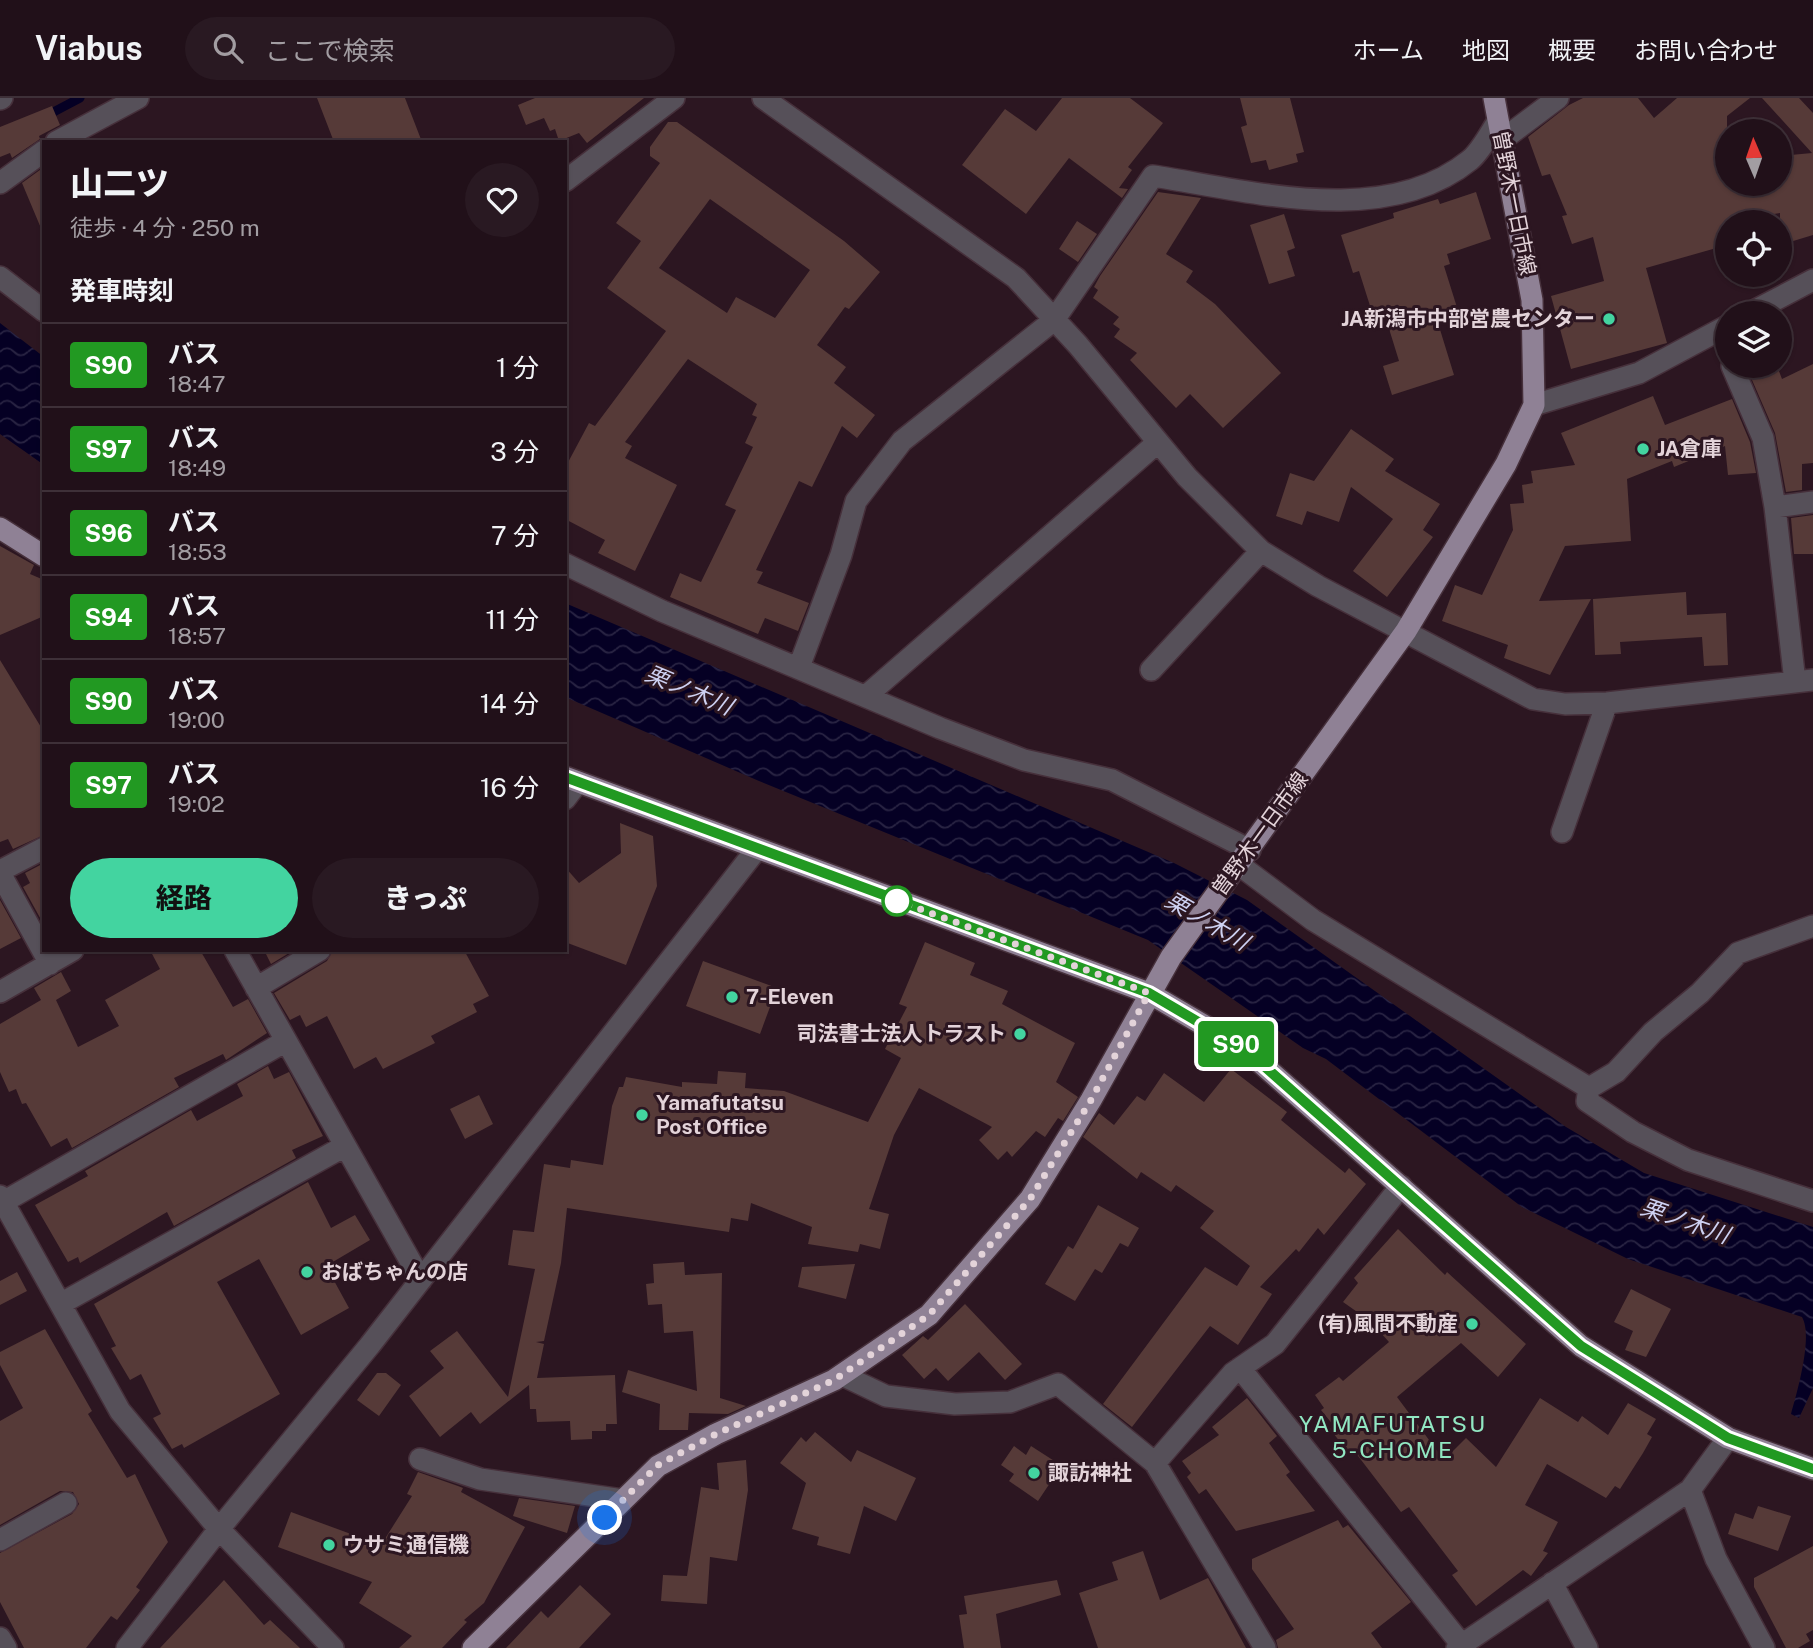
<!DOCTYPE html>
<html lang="ja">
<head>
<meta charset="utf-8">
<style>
	:root { --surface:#211019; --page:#291922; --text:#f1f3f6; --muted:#a29da2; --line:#3e3038; --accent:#43d4a0 }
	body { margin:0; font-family:"Public Sans","Noto Sans JP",sans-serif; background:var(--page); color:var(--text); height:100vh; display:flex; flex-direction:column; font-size:26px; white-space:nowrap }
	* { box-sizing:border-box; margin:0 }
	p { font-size:23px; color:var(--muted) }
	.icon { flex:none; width:38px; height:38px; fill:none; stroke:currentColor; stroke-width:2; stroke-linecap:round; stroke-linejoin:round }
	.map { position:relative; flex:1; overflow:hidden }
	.side { position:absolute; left:42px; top:42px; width:525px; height:812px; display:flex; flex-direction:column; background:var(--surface); border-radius:0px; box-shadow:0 2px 5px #0004,0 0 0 2px var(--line) }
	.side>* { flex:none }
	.badge { padding:0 14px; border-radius:5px; font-size:24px; line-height:46px }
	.needle { width:46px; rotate:358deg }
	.buttons { position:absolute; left:1715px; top:21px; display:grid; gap:14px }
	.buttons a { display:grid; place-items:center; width:77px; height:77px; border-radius:50%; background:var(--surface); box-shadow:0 2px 5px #0004,0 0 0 2px var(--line); font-size:35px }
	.you { position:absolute; width:35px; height:35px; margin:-18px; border:5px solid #fff; border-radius:50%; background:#1a73e8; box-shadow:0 0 0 10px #1a73e833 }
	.map>.badge { position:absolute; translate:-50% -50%; box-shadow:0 0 0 4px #fff }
	h2 { padding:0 28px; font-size:26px; line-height:63px }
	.round { display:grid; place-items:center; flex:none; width:74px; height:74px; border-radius:37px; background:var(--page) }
	.overview { display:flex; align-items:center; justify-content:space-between; height:119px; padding:0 28px }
	h1 { font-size:33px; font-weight:800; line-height:52px }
	.cta { display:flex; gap:14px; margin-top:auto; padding:14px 28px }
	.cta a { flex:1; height:80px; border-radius:42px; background:var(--accent); color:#111; font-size:28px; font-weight:800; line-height:80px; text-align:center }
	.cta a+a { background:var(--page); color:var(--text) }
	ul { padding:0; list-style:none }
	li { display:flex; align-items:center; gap:21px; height:84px; padding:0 28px; border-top:2px solid var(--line) }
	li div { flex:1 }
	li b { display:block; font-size:26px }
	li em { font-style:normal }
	li .badge { min-width:77px; font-weight:700; text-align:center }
	header { display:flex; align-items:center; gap:42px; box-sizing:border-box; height:98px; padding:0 35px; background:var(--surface); border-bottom:2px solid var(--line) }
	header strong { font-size:33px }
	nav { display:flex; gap:38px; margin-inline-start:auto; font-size:24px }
	.search { width:490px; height:63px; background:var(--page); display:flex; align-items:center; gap:18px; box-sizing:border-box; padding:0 24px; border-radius:38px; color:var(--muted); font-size:26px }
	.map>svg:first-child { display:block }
</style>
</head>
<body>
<header>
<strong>Viabus</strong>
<div class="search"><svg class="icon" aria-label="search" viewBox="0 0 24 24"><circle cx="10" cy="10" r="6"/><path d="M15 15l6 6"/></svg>ここで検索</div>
<nav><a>ホーム</a><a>地図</a><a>概要</a><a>お問い合わせ</a></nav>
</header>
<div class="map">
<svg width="1813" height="1550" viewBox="0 0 1813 1550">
	<defs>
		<pattern id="water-waves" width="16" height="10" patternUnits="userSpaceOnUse" patternTransform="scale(1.75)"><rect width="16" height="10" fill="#050024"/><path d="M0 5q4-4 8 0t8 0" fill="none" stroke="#292443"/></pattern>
	</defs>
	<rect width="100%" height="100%" fill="#2c1621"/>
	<path fill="url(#water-waves)" d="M0 225 44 259V367L0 336Z
		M565 505 1174 765 1247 802 1566 1029 1644 1075 1813 1129V1290L1799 1320 1791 1316C1798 1291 1813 1238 1802 1219L1628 1161 1522 1109 1326 961 1303 950 1148 842 759 683 565 599Z"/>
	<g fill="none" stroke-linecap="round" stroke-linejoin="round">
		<path stroke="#050024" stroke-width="9" d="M44 19 80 0"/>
	</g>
	<path fill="#563a38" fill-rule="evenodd" d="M317 0H405L422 44H334Z
		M535 0H644L587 45 579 35 559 43 555 31 550 33 544 20 526 27 518 7Z
		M1062 0H1130L1163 25 1128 69 1132 72 1119 90 1128 91 1122 100 1069 60 1026 116 962 67 1005 11 1036 33Z
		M1240 0H1290L1304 54 1296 56 1298 64 1269 72 1266 62 1251 65 1241 29 1247 27Z
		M1583 0H1638L1654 20 1677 0H1750L1727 18V86H1780V58L1812 55 1762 0H1799L1813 15V137L1780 147V115L1727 124V147L1646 170 1667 245 1571 271 1551 198 1604 183 1593 139 1572 146 1562 118 1567 117 1550 76 1542 78 1528 39 1569 7Z
		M52 8 60 27 39 38 40 41 12 60 10 55 0 59V29Z
		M668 24H677L844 143 880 174 849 211 845 209 817 247 846 269 834 285 875 317 857 340 842 328 812 389 799 383 756 472 763 474 757 485 809 505 798 533 765 520 758 536 670 499 680 475 701 484 736 412 725 407 753 349 745 345 757 319 752 317 757 306 688 261 625 344 632 348 625 360 677 387 635 473 598 455 605 442 565 421V370L589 325 595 328 666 233 607 190 641 143 616 125 660 65 650 58V49ZM710 101 810 172 775 220 736 199 727 215 659 170Z
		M44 69V135H43L22 85Z
		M1158 94 1201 100 1166 156 1193 173 1186 184 1215 206 1281 275 1223 330 1190 296 1176 310 1130 262 1137 255 1114 239 1120 231 1113 226 1119 219 1093 200 1098 192 1094 189 1100 178Z
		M1476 94 1491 141 1447 156 1450 166 1444 168 1460 219 1438 225 1454 277 1392 297 1383 268 1399 263 1382 208 1371 211 1359 173 1353 175 1341 137 1394 120 1393 115 1438 101 1440 106Z
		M1284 116 1295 150 1287 153 1295 178 1269 186 1250 127Z
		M1077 123 1097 136 1078 164 1059 151Z
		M1813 266V365L1802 366V392L1786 394 1775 335 1746 268H1777L1782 281Z
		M1653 298 1665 327 1732 301 1750 344 1756 375 1728 377 1725 348 1674 369 1672 363 1627 381 1631 443 1565 448 1539 503 1591 501 1550 577 1504 560 1508 547 1442 523 1455 487 1482 497 1513 432 1510 406 1524 405 1522 387 1533 385 1531 373 1575 367 1561 335Z
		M1351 331 1394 361 1385 373 1440 406 1423 432 1433 439 1387 499 1353 473 1393 421 1351 389 1339 424 1307 413 1302 427 1276 418 1290 375 1314 383Z
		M1813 417V456H1794L1791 420Z
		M0 448 34 467 30 476 44 482V518L0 537Z
		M1686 494 1687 517 1726 515 1728 567 1704 568 1702 539 1620 544 1621 556 1595 557 1593 501Z
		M0 562 44 634V737L13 751 8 741 0 744Z
		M620 725 653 738 657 788 626 867 565 844V769L579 785 621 755Z
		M44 765V827L23 789 30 785 25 775Z
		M0 802 21 840 0 851Z
		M925 844 975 865 970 877 1008 893 1002 906 1075 945 1056 984 1078 999 1063 1023 1058 1020 1045 1039 1036 1033 1012 1059 1007 1053 998 1062 979 1042 992 1029 919 990 894 1037 869 1111 889 1116 880 1151 860 1146 858 1154 808 1146 812 1129 751 1105 748 1123 731 1120 729 1134 567 1110 561 1165 544 1243 536 1244 544 1246 537 1280 615 1277 617 1326H606V1333H592V1341L571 1342 570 1323 537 1324 536 1311H530L529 1287 480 1326 471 1314 440 1339 409 1298 444 1270 430 1253 457 1233 508 1299 535 1171 508 1167 513 1132 534 1134 544 1066 570 1070 571 1062 603 1067 612 1008 619 989H623L626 979 682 989V984L717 986 718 973 746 975 745 990 784 993 868 1024 901 960 885 951 907 909 899 906Z
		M150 852H200L233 909 248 901 267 935 226 962 223 956 174 980 179 989 72 1050 67 1040 51 1049 26 1005 22 1006 16 991 9 994 0 974V926L41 902 34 890 61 874 71 893 56 902 78 949 119 928 105 902 160 871Z
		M264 852H294L271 866Z
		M333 852H464L489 898 473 906 477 914 431 938 435 945 383 971 376 959 354 971 327 918 306 929 300 917 290 922 274 895 327 863Z
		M703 863 777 890 760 936 686 908Z
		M268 968 274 981 289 974 323 1038 292 1052 296 1060 174 1128 167 1114 80 1165 78 1159 68 1164 35 1107 88 1078 85 1073 191 1012 197 1023 243 998 237 986Z
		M1231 971 1287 1014 1281 1022 1345 1075 1349 1070 1366 1086 1324 1137 1318 1130 1299 1154 1296 1151 1260 1189 1272 1196 1238 1247 1210 1228 1132 1329 1103 1306 1205 1169 1237 1188 1250 1168 1200 1130 1214 1113 1176 1087 1171 1094 1141 1074 1137 1081 1083 1039 1099 1015 1114 1027 1137 998 1145 1003 1164 975 1204 1004Z
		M479 997 493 1026 465 1041 450 1011Z
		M308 1084 331 1130 355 1117 370 1142 326 1168 349 1210 301 1237 259 1161 217 1184 280 1296 184 1350 182 1346 172 1351 153 1320 161 1316 141 1276 130 1282 111 1250 116 1248 94 1206Z
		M1098 1107 1139 1130 1128 1149 1120 1145 1102 1175 1095 1171 1075 1203 1045 1186 1068 1148 1073 1151Z
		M1398 1131 1445 1177 1447 1174 1526 1246 1498 1279 1461 1245 1397 1299 1444 1362 1466 1340 1496 1369 1540 1300 1578 1324 1582 1318 1608 1337 1628 1305 1656 1321 1647 1336 1652 1339 1643 1355 1620 1391 1615 1388 1606 1400 1547 1366 1525 1407 1558 1424 1543 1453 1548 1455 1531 1478 1523 1472 1476 1508 1452 1477 1458 1473 1409 1409 1401 1414 1355 1354 1351 1358 1330 1331 1334 1328 1321 1312 1324 1310 1315 1297 1339 1279 1343 1283 1389 1244 1370 1223 1343 1204 1358 1185 1354 1180Z
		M684 1164 685 1177 722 1175 720 1300 746 1308 728 1316 689 1315 688 1332H659L660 1306 622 1294 628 1272 697 1293 693 1233 664 1235 662 1206 648 1207 646 1186 654 1185 653 1166Z
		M855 1166 846 1201 798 1189 802 1169Z
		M17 1174 27 1193 0 1207V1183Z
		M1631 1191 1671 1211 1646 1259 1625 1252 1633 1233 1614 1224Z
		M965 1206 1022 1266 1005 1282 979 1254 948 1283 936 1270 924 1281 902 1257 923 1238 928 1242Z
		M45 1231 92 1313 88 1316 127 1380 135 1376 168 1444 136 1489 140 1492 117 1522 111 1518 86 1550H24L0 1504V1455L72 1416 79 1406 73 1394 60 1393 0 1427V1323L23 1310 0 1267V1254Z
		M377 1275H386L401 1287 379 1318 357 1302Z
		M1247 1300 1277 1338 1269 1345 1290 1374 1286 1377 1315 1413 1236 1433 1206 1391 1199 1396 1187 1379 1191 1375 1182 1363 1219 1337 1212 1329Z
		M815 1334 851 1364 857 1352 916 1380 896 1423 864 1408 850 1456 817 1447 819 1439 792 1431 806 1385 780 1365 801 1339 806 1344Z
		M1014 1348 1026 1357 1031 1348 1059 1366 1053 1375 1056 1376 1038 1403 1009 1383 1014 1376 1001 1367Z
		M746 1362 748 1392 737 1463 710 1459 707 1506 661 1503 663 1477 687 1478 701 1389 719 1392 717 1365Z
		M418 1374 458 1388 463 1390 461 1394 525 1429 484 1505 464 1522 467 1524 442 1550H399L412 1538 359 1505 372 1484 278 1449 291 1414 381 1447 412 1398 407 1396Z
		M519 1400 575 1408 567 1435 513 1418Z
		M1758 1408 1791 1418 1778 1453 1728 1436 1735 1415 1753 1421Z
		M1338 1422 1343 1430 1348 1427 1411 1504 1371 1535 1382 1550H1278L1276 1542 1294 1531 1252 1471V1461Z
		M1813 1448V1532L1806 1536 1810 1543 1798 1550H1786L1754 1489V1480Z
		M1143 1453 1160 1502 1208 1480 1246 1550H1098L1079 1495 1118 1482 1112 1464Z
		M224 1482 264 1527 270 1522 300 1550H160Z
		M1057 1482 1061 1497 996 1516 1001 1550H964L959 1517 967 1516 964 1498Z
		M580 1487 611 1516 579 1550H506L541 1513 548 1520Z"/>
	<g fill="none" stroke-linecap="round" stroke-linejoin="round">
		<g stroke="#46303b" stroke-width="24">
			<path id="minor" d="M763 0 1016 180 1078 247 1187 379 1261 453 1318 488 1533 601 1565 606 1607 605 1813 582
				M0 1 2 0
				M1502 42 1558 0
				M56 44 138 0
				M565 83 674 0
				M0 85 44 53
				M0 179 44 213
				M1750 215 1813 182
				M1732 268 1763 340 1775 409 1795 584
				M1534 307 1639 275 1727 228
				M1775 409 1813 404
				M565 466 662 513 940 630 1024 662 1112 682 1250 752
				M799 569 841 457 856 403 902 343 1054 222 1153 78C1251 93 1385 131 1470 62 1481 53 1490 35 1498 23
				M1151 572 1261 453
				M866 598 1157 345
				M565 701 578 684
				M1562 734 1607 605
				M1238 766 1313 822 1589 990
				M0 773 44 750
				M0 775 50 866
				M235 852 421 1182
				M256 890 320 852
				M0 894 73 852
				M1589 990 1616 974 1653 934 1700 895 1738 855 1813 828
				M1589 990 1587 1003 1633 1034 1688 1062 1813 1103
				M0 1098 120 1313 219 1431 333 1550
				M3 1104 286 943
				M62 1205 345 1048
				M1240 1270 1462 1547
				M842 1277 886 1298 955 1306 1010 1304 1058 1286 1155 1365 1265 1550
				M420 1361 480 1381 623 1402
				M1155 1365 1233 1275 1275 1246 1401 1088
				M1690 1392 1716 1461 1764 1550
				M0 1442 66 1405
				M1552 1485 1587 1550
				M0 1540 6 1550
				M127 1550 219 1431 370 1247 756 752
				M1457 1550 1690 1392 1728 1340"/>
		</g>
		<g stroke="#46303b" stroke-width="24">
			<path id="major" d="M0 430 44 458
				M565 679 1149 895 1246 952 1581 1248 1728 1340 1813 1371
				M473 1550 658 1368 716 1336 834 1282 929 1217 1030 1101 1091 1002 1171 859 1406 533 1506 366 1534 307 1532 202 1494 0"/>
		</g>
		<use href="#minor" stroke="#565059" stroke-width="21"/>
		<use href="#major" stroke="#8f8195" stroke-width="21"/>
	</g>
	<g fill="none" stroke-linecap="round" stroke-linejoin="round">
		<g stroke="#fff" stroke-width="16">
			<path id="line" d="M565 679 1149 895 1246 952 1581 1248 1728 1340 1813 1371"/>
		</g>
		<use href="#line" stroke="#292" stroke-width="10"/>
		<path stroke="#e3d3d9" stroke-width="7" stroke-dasharray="0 12.6" d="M605 1420 658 1367 716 1336 834 1282 929 1217 1030 1101 1091 1002 1149 895 887 799 897 803"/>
	</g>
	<g fill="#43d4a0" stroke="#2c1621" stroke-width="2.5">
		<circle cx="1609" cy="221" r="7"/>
		<circle cx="1643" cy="351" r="7"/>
		<circle cx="732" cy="899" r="7"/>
		<circle cx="1020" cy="936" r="7"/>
		<circle cx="642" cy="1017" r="7"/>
		<circle cx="307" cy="1174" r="7"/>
		<circle cx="1472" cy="1226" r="7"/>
		<circle cx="1034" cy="1375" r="7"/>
		<circle cx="329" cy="1447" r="7"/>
	</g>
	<circle fill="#fff" stroke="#292" stroke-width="3.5" cx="897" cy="803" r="14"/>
	<g text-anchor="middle" stroke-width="6" stroke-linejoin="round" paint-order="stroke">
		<g font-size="21" fill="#e3d3d9" stroke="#2c1621">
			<text transform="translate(1514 105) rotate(79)" y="7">曽野木一日市線</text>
			<text transform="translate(1260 736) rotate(-54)" y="7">曽野木一日市線</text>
		</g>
		<g font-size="21" font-weight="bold" fill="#e3d3d9" stroke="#2c1621" text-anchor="start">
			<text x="1595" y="228" text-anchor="end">JA新潟市中部営農センター</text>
			<text x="1657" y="358">JA倉庫</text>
			<text x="746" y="906">7-Eleven</text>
			<text x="1006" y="943" text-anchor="end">司法書士法人トラスト</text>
			<text x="656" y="1012">Yamafutatsu<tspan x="656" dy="24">Post Office</tspan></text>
			<text x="321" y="1181">おばちゃんの店</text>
			<text x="1458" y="1233" text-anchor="end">(有)風間不動産</text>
			<text x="1048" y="1382">諏訪神社</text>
			<text x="343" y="1454">ウサミ通信機</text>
		</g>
		<g font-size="23" font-style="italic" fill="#ced1f2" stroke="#2c1621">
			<text transform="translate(689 592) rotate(23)" y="8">栗ノ木川</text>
			<text transform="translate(1207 823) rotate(30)" y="8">栗ノ木川</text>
			<text transform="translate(1685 1123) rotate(19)" y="8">栗ノ木川</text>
		</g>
		<g font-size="23" letter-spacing="2" fill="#91e7c2" stroke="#2c1621">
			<text x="1393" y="1334">YAMAFUTATSU<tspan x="1393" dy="26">5-CHOME</tspan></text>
		</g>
	</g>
</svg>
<div class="buttons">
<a><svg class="needle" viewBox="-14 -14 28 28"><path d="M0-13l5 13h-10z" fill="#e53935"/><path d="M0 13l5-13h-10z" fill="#a29da2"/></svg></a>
<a><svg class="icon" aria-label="locate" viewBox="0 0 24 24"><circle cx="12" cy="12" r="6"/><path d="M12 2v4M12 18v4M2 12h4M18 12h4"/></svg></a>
<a><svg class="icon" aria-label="layers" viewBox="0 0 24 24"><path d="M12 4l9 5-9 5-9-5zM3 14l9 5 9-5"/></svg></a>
</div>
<div class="you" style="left:605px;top:1420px"></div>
<b class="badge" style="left:1236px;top:946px;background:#292;color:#fff">S90</b>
<section class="side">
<div class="overview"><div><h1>山二ツ</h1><p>徒歩 · 4 分 · 250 m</p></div><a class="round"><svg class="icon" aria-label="heart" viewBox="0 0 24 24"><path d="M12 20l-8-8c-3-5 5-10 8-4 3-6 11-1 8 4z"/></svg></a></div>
<h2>発車時刻</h2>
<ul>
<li><span class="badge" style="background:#292;color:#fff">S90</span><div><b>バス</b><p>18:47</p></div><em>1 分</em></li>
<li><span class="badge" style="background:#292;color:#fff">S97</span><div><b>バス</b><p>18:49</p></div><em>3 分</em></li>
<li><span class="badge" style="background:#292;color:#fff">S96</span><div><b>バス</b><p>18:53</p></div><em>7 分</em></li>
<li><span class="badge" style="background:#292;color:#fff">S94</span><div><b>バス</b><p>18:57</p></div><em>11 分</em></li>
<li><span class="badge" style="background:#292;color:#fff">S90</span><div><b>バス</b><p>19:00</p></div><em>14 分</em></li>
<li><span class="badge" style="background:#292;color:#fff">S97</span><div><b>バス</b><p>19:02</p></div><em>16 分</em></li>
</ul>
<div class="cta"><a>経路</a><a>きっぷ</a></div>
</section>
</div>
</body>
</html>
